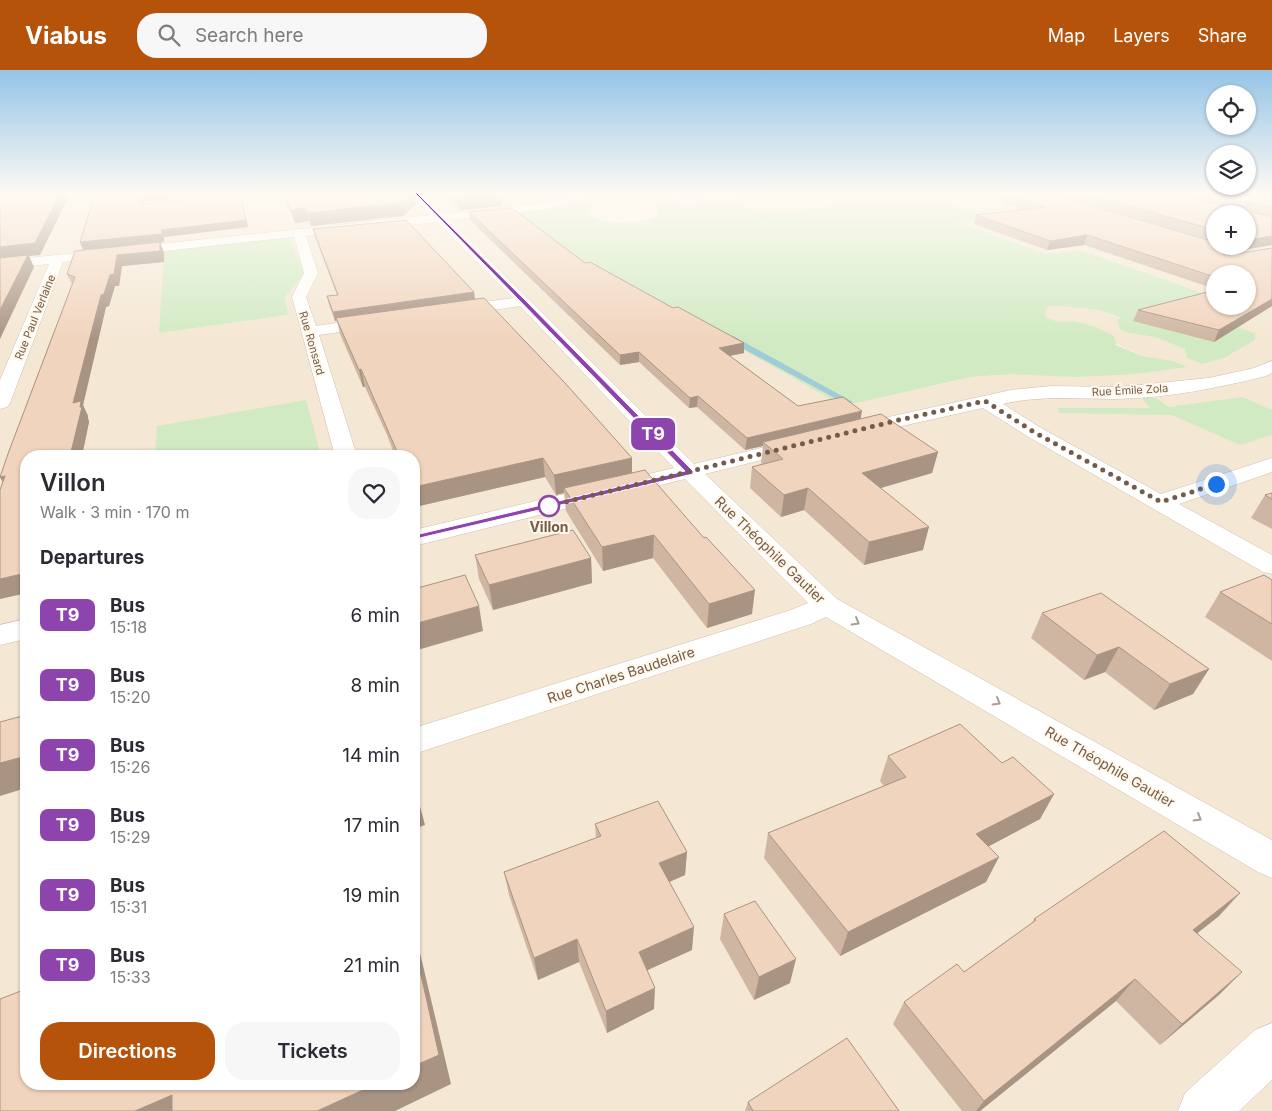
<!DOCTYPE html>
<html lang="en">
<head>
<meta charset="utf-8">
<style>
	:root { --surface:#fff; --page:#f7f7f7; --text:#2b2b33; --muted:#7c7c81; --accent:#b45309 }
	body { margin:0; font-family:Inter,sans-serif; background:var(--page); color:var(--text); height:100vh; display:flex; flex-direction:column; font-size:19px; white-space:nowrap }
	* { box-sizing:border-box; margin:0 }
	p { font-size:16px; color:var(--muted) }
	.icon { flex:none; width:28px; height:28px; fill:none; stroke:currentColor; stroke-width:2; stroke-linecap:round; stroke-linejoin:round }
	.map { position:relative; flex:1; overflow:hidden }
	.panel { position:absolute; left:20px; top:380px; width:400px; height:640px; display:flex; flex-direction:column; background:var(--surface); border-radius:20px; box-shadow:0 1px 4px #0004 }
	.panel>* { flex:none }
	.badge { padding:0 10px; border-radius:8px; font-size:18px; line-height:32px }
	.buttons { position:absolute; left:1206px; top:15px; display:grid; gap:10px }
	.buttons a { display:grid; place-items:center; width:50px; height:50px; border-radius:50%; background:var(--surface); box-shadow:0 1px 4px #0004; font-size:25px }
	.you { position:absolute; width:25px; height:25px; margin:-12px; border:4px solid #fff; border-radius:50%; background:#1a73e8; box-shadow:0 0 0 8px #1a73e833 }
	.map>.badge { position:absolute; translate:-50% -50%; box-shadow:0 0 0 2px #fff }
	h2 { padding:0 20px; font-size:19px; line-height:45px }
	.round { display:grid; place-items:center; flex:none; width:52px; height:52px; border-radius:20px; background:var(--page) }
	.headline { display:flex; align-items:center; justify-content:space-between; height:85px; padding:0 20px }
	h1 { font-size:24px; font-weight:600; line-height:38px }
	.primary-button { display:flex; gap:10px; margin-top:auto; padding:10px 20px }
	.primary-button a { flex:1; height:58px; border-radius:20px; background:var(--accent); color:#fff; font-size:20px; font-weight:600; line-height:58px; text-align:center }
	.primary-button a+a { background:var(--page); color:var(--text) }
	ul { padding:0; list-style:none }
	li { display:flex; align-items:center; gap:15px; height:70px; padding:0 20px }
	li div { flex:1 }
	li b { display:block; font-size:19px }
	li em { font-style:normal }
	li .badge { min-width:55px; font-weight:700; text-align:center }
	header { display:flex; align-items:center; gap:30px; box-sizing:border-box; height:70px; padding:0 25px; background:var(--accent); color:#fff }
	header strong { font-size:24px }
	nav { display:flex; gap:28px; margin-inline-start:auto; font-size:18px }
	.search { width:350px; height:45px; background:var(--page); display:flex; align-items:center; gap:12px; box-sizing:border-box; padding:0 18px; border-radius:20px; color:var(--muted); font-size:19px }
	.map>svg:first-child { display:block }
</style>
</head>
<body>
<header>
<strong>Viabus</strong>
<div class="search"><svg class="icon" aria-label="search" viewBox="0 0 24 24"><circle cx="10" cy="10" r="6"/><path d="M15 15l6 6"/></svg>Search here</div>
<nav><a>Map</a><a>Layers</a><a>Share</a></nav>
</header>
<div class="map">
<svg width="1272" height="1041" viewBox="0 0 1272 1041">
	<rect width="100%" height="100%" fill="#fcf4e5"/>
	<path fill="#f4e7d3" fill-rule="evenodd" d="M0 124H677L714 128 752 124H889L901 128 765 143 746 135 727 131 680 136 673 131 658 128 621 126 570 132 540 141 499 144 930 317 971 307 1013 304H1137L1187 297 1172 291 1142 286 1068 251 1053 252 1046 247 1045 241 1048 237 1055 236 1100 240 1123 248 1129 263 1155 267 1185 279 1187 288 1202 294 1224 288 1255 270 1183 236H1248V204H1215V227L1080 180 1046 184 957 152 989 148 937 129 943 126 964 124H1272V1041H0ZM1215 144H1248V176H1215ZM304 204 285 227 288 245 159 263ZM26 386H414V1014H26Z"/>
	<path fill="#d1eac3" fill-rule="evenodd" d="M477 124 488 129 535 124H574L536 134 483 138 459 125Z
		M889 124H964L943 126 938 129 990 148 958 152 1045 184 1080 180 1215 227 1184 237 1249 261 1255 264V270L1224 288 1202 294 1187 288 1185 279 1155 267 1129 263 1120 259 1117 250 1122 248 1100 240 1055 236 1048 237 1045 241 1046 247C1056 254 1066 250 1077 252 1090 254 1102 260 1114 266L1116 275 1142 286 1173 291 1188 297 1137 304 1076 307 1013 304 971 307 843 336 685 247 634 224 497 144C511 143 526 143 540 141 556 139 569 132 585 129 608 125 661 121 680 136 716 132 730 128 765 143L900 128ZM623 133C634 133 657 132 660 144 646 154 599 157 586 143L594 137Z
		M289 166 304 204 285 227 288 245 159 263 164 180Z
		M1242 327 1272 340V365L1240 375 1172 345 1059 343 1058 338H1150L1142 328H1156L1169 337Z
		M306 330 321 386H155L157 356Z"/>
	<g fill="none" stroke-linecap="round" stroke-linejoin="round">
		<path fill="#a0ccd7" fill-rule="evenodd" d="M727 266H733L853 332 846 334 727 270Z"/>
		<g stroke="#d0bfae" stroke-width="1">
			<path id="minor" d="M242 124H275L270 127 205 134 200 131 205 128Z
				M411 124H422L443 144 541 134 568 126 584 124H614L609 127 569 132 542 140 449 150 694 394 799 369 806 371 810 375 806 379 705 404 837 529 1272 770V808L1258 802 826 547 811 554 414 684V658L791 540 808 533 685 409 414 476V460L674 398 520 236 453 246 448 244 445 241 448 238 453 236 513 228 437 152 306 166 318 203 306 227 316 256 376 247 382 249 384 252 382 255 376 257 319 265 357 386H335L292 227 304 203 294 167 63 192 10 333 7 337 0 339V310L49 194 0 199V191L431 145Z
				M639 124H667L691 127 735 124H783L778 127 691 133 644 127Z
				M1184 164 1215 173V176H1224L1248 183 1249 186 1243 190 1180 171 1178 168Z
				M1272 291V303L1266 306C1218 318 1167 328 1116 329 1078 329 1040 325 1003 334L1041 358 1161 424 1272 388V402L1179 434 1272 485V504L1263 502 1027 366 983 338 857 366 850 364 847 360 850 356 857 354 1011 320 1051 316 1118 317 1209 308 1254 298Z
				M26 549V569L0 575V555Z
				M1272 953V1010L1239 1041H1178L1185 1023 1255 960Z"/>
		</g>
		<use href="#minor" fill="#fff" fill-rule="evenodd"/>
	</g>
	<path fill="#cfb6a3" d="M95 124H221L146 131 143 133 144 134 240 125 248 157 164 167V172L123 176 160 172 164 183V192L122 196 119 216H115L109 236 106 237 83 335 88 346V348L89 352 82 386H26V523L0 529V420L3 412 0 407 9 381 72 214 67 204 75 181 83 180 80 172Z
		M282 124H415L417 133 403 146 311 156 309 151 295 153Z
		M443 124H535L500 127 501 136 460 140Z
		M983 124H1053L1220 180 1223 184 1229 185 1272 178V236L1214 272 1133 251 1138 240 1248 236V204H1215V219L1084 175 1047 180 974 154 976 145 1023 140 1002 133 1003 130Z
		M1055 124H1176L1214 134 1179 124H1272V175L1243 180 1231 176H1248V144H1215V171Z
		M469 142 585 193 673 238 744 273V283L730 286 798 336 861 349 938 382 932 403 880 418 923 480 864 495 804 440 781 447 750 418 752 397 762 394 761 393 763 376 745 380 697 337 689 338 639 292 620 295 470 150Z
		M313 159 474 222 475 229 632 388V403L752 544 707 558 653 488 603 501 566 441 564 423 556 425 545 407 415 437 414 433V386H395L387 365 365 317H363L340 264 337 251H335L329 235 327 226 337 225 315 167Z
		M1272 423V459L1251 448 1265 425Z
		M475 485 591 488 592 513 493 540 479 509Z
		M1272 510V591L1205 547 1220 522Z
		M1042 543 1209 599 1193 624 1154 640 1105 602 1084 610 1031 568Z
		M888 686 1002 693 1054 724 1040 749 989 776 986 812 840 886 764 788 768 763 884 716 880 711Z
		M595 754 687 782 685 805 669 812 692 880 647 900 654 939 607 963 579 892 538 910 509 825 504 802 596 768Z
		M724 844 790 913 754 930 720 869Z
		M1219 846 1198 863 1220 924 1160 975 1116 931 980 1041H962L893 954 904 932 964 902 1032 853 1034 849Z
		M748 1032 899 1041H745Z"/>
	<path fill="#a99484" d="M60 124H70L40 185 29 186 34 197 0 269V177Z
		M143 124H221L146 131 139 137 137 130Z
		M411 124H415L417 133 403 146 311 156 308 143Z
		M490 124H535L500 127 501 136 460 140 458 128Z
		M242 132 248 157 164 167V172L83 180 80 172 162 160Z
		M1248 133H1252L1248 141 1244 142Z
		M306 138 309 151 295 153 291 140Z
		M1087 165 1084 175 1047 180 1050 171Z
		M1272 166V175L1243 180 1245 176H1248V170Z
		M160 172 164 183V192L122 196 119 216H115L109 236 106 237 83 335 88 346V348L89 352 82 386H70L73 333 101 225 117 185Z
		M474 222 475 231 336 248 337 251H335L333 242Z
		M1272 229V236L1214 272 1219 260Z
		M744 273V283L718 288 719 278Z
		M639 282V292L620 295V285Z
		M361 299 365 317H363L359 300Z
		M698 326 697 337 689 338 690 328Z
		M862 341 860 352 763 372V376L745 380 747 368Z
		M938 382 932 403 857 425 862 403Z
		M543 388 545 407 415 437 414 429V417Z
		M632 388V407L564 418V423L556 425 554 405Z
		M5 406 9 423 0 407Z
		M808 418 804 440 781 447 784 425Z
		M929 457 923 480 864 495 869 472Z
		M654 465 653 488 603 501 602 477Z
		M591 488 592 513 493 540 489 515Z
		M26 503V523L0 529V509Z
		M755 520 752 544 707 558 709 534Z
		M479 536 483 561 414 581V554Z
		M1119 577 1105 602 1084 610 1097 585Z
		M1209 599 1193 624 1154 640 1170 614Z
		M26 686V718L0 726V693Z
		M1054 724 1040 749 965 789 976 764Z
		M418 729 425 755 414 759V730Z
		M687 782 685 805 658 817 659 793Z
		M999 787 986 812 840 886 848 862Z
		M1240 823 1219 846 1173 882 1193 860Z
		M694 857 692 880 639 904V882Z
		M414 860 416 866 451 1014 395 1041H317L376 1014H414Z
		M577 869 579 892 538 910 534 888Z
		M796 889 790 913 754 930 759 907Z
		M1242 902 1220 924 1160 975 1182 954Z
		M1135 909 1116 931 980 1041H976L984 1031Z
		M655 918 654 939 607 963 606 941Z
		M172 1025 189 1041H135Z"/>
	<path fill="#f1d4bd" stroke="#a99484" d="M0 124H60L35 173 0 177Z
		M95 124H148H143L137 130 144 134 240 125 246 150 162 160V164L80 172Z
		M284 124H411L401 133 308 143 306 138 291 140Z
		M454 124H500L458 128Z
		M1004 124H1053L1215 172V176H1222L1220 180 1223 184 1229 185 1272 178V229L1219 260 1138 240 1215 220V236H1248V204H1215V207L1087 165 1050 171 976 145 1045 137Z
		M1086 124H1176L1227 137H1250L1252 142 1272 147V166L1248 170V144H1215V160Z
		M1213 124H1272V137L1252 133H1248Z
		M512 138 585 193 590 192 673 238 678 237 744 273 719 278 798 336 843 327 862 341 747 368 698 326 690 328 639 282 620 285 469 142Z
		M406 150 474 222 333 242 327 226 338 225 313 159Z
		M160 172V181L117 185 114 204 110 205 104 224 101 225 73 333 81 331 80 337H82L70 386H26V503L0 509V420L5 406 0 407 9 381 75 207 67 204 75 181Z
		M28 185 0 240V188Z
		M484 228 565 313 632 388 554 405 543 388 414 417V386H399L382 347 361 299 359 300 336 248Z
		M881 344 938 382 862 403 929 457 869 472 808 418 784 425 752 397 783 389 763 372Z
		M645 400 704 468 706 467 755 520 709 534 654 465 602 477 564 418Z
		M1272 423V429L1265 425Z
		M573 460 591 488 489 515 475 485Z
		M465 505 479 536 414 554V519Z
		M1264 505 1272 510V554L1220 522Z
		M1101 523 1209 599 1170 614 1119 577 1097 585 1042 543Z
		M26 645V686L0 693V652Z
		M960 654 1002 693 1013 687 1054 724 976 764 999 787 848 862 768 763 906 707 888 686Z
		M414 716 418 729 414 730Z
		M658 731 687 782 659 793 694 857 639 882 655 918 606 941 577 869 534 888 504 802 601 766 595 754Z
		M1164 761 1240 823 1193 860 1242 902 1182 954 1135 909 984 1031 904 932 957 894 964 902 1036 850 1034 849Z
		M755 831 796 889 759 907 724 844Z
		M414 874 439 985 414 996Z
		M26 919V1014H376L317 1041H172V1025L135 1041H0V929Z
		M847 968 899 1041H753L748 1032Z"/>
	<defs><path id="oneway-chevron" d="M-2-3.5L2.5 0L-2 3.5" fill="none" stroke-width="1.6" stroke-linecap="round" stroke-linejoin="round" transform="scale(1.25)"/></defs>
	<g stroke="#ac9d92">
		<use href="#oneway-chevron" transform="translate(856 552) rotate(30)"/>
		<use href="#oneway-chevron" transform="translate(997 632) rotate(30)"/>
		<use href="#oneway-chevron" transform="translate(1198 748) rotate(30)"/>
	</g>
	<linearGradient id="sky" x2="0" y2="1"><stop stop-color="#95c4e7"/><stop offset="0.46" stop-color="#fefaf3"/><stop offset="1" stop-color="#fefaf3" stop-opacity="0"/></linearGradient>
	<rect width="1272" height="270" fill="url(#sky)"/>
	<path fill="#8e44ad" stroke="#fff" d="M415 123H417L525 230 693 401V404L411 470V466L685 401Z"/>
	<g fill="none" stroke-linecap="round" stroke-linejoin="round">
		<path stroke="#755c4a" stroke-width="5" stroke-dasharray="0 9" d="M549 436 899 350 985 331 1034 362 1161 432 1216 414"/>
	</g>
	<circle fill="#fff" stroke="#8e44ad" stroke-width="2.5" cx="549" cy="436" r="10"/>
	<g text-anchor="middle" stroke-width="4" stroke-linejoin="round" paint-order="stroke">
		<g font-size="11" fill="#755c4a" stroke="#fff8eb">
			<text transform="translate(35 247) rotate(-68)" y="4">Rue Paul Verlaine</text>
			<text transform="translate(312 273) rotate(74)" y="4">Rue Ronsard</text>
			<text transform="translate(1130 320) rotate(-3)" y="4">Rue Émile Zola</text>
		</g>
		<g font-size="14" font-weight="bold" fill="#755c4a" stroke="#fff8eb">
			<text x="549" y="462">Villon</text>
		</g>
		<g font-size="14" fill="#755c4a" stroke="#fff8eb">
			<text transform="translate(770 480) rotate(44)" y="5">Rue Théophile Gautier</text>
			<text transform="translate(621 605) rotate(-18)" y="5">Rue Charles Baudelaire</text>
			<text transform="translate(1110 697) rotate(30)" y="5">Rue Théophile Gautier</text>
		</g>
	</g>
</svg>
<div class="buttons">
<a><svg class="icon" aria-label="locate" viewBox="0 0 24 24"><circle cx="12" cy="12" r="6"/><path d="M12 2v4M12 18v4M2 12h4M18 12h4"/></svg></a>
<a><svg class="icon" aria-label="layers" viewBox="0 0 24 24"><path d="M12 4l9 5-9 5-9-5zM3 14l9 5 9-5"/></svg></a>
<a>+</a>
<a>−</a>
</div>
<div class="you" style="left:1216px;top:414px"></div>
<b class="badge" style="left:653px;top:364px;background:#8e44ad;color:#fff">T9</b>
<section class="panel">
<div class="headline"><div><h1>Villon</h1><p>Walk · 3 min · 170 m</p></div><a class="round"><svg class="icon" aria-label="heart" viewBox="0 0 24 24"><path d="M12 20l-8-8c-3-5 5-10 8-4 3-6 11-1 8 4z"/></svg></a></div>
<h2>Departures</h2>
<ul>
<li><span class="badge" style="background:#8e44ad;color:#fff">T9</span><div><b>Bus</b><p>15:18</p></div><em>6 min</em></li>
<li><span class="badge" style="background:#8e44ad;color:#fff">T9</span><div><b>Bus</b><p>15:20</p></div><em>8 min</em></li>
<li><span class="badge" style="background:#8e44ad;color:#fff">T9</span><div><b>Bus</b><p>15:26</p></div><em>14 min</em></li>
<li><span class="badge" style="background:#8e44ad;color:#fff">T9</span><div><b>Bus</b><p>15:29</p></div><em>17 min</em></li>
<li><span class="badge" style="background:#8e44ad;color:#fff">T9</span><div><b>Bus</b><p>15:31</p></div><em>19 min</em></li>
<li><span class="badge" style="background:#8e44ad;color:#fff">T9</span><div><b>Bus</b><p>15:33</p></div><em>21 min</em></li>
</ul>
<div class="primary-button"><a>Directions</a><a>Tickets</a></div>
</section>
</div>
</body>
</html>
